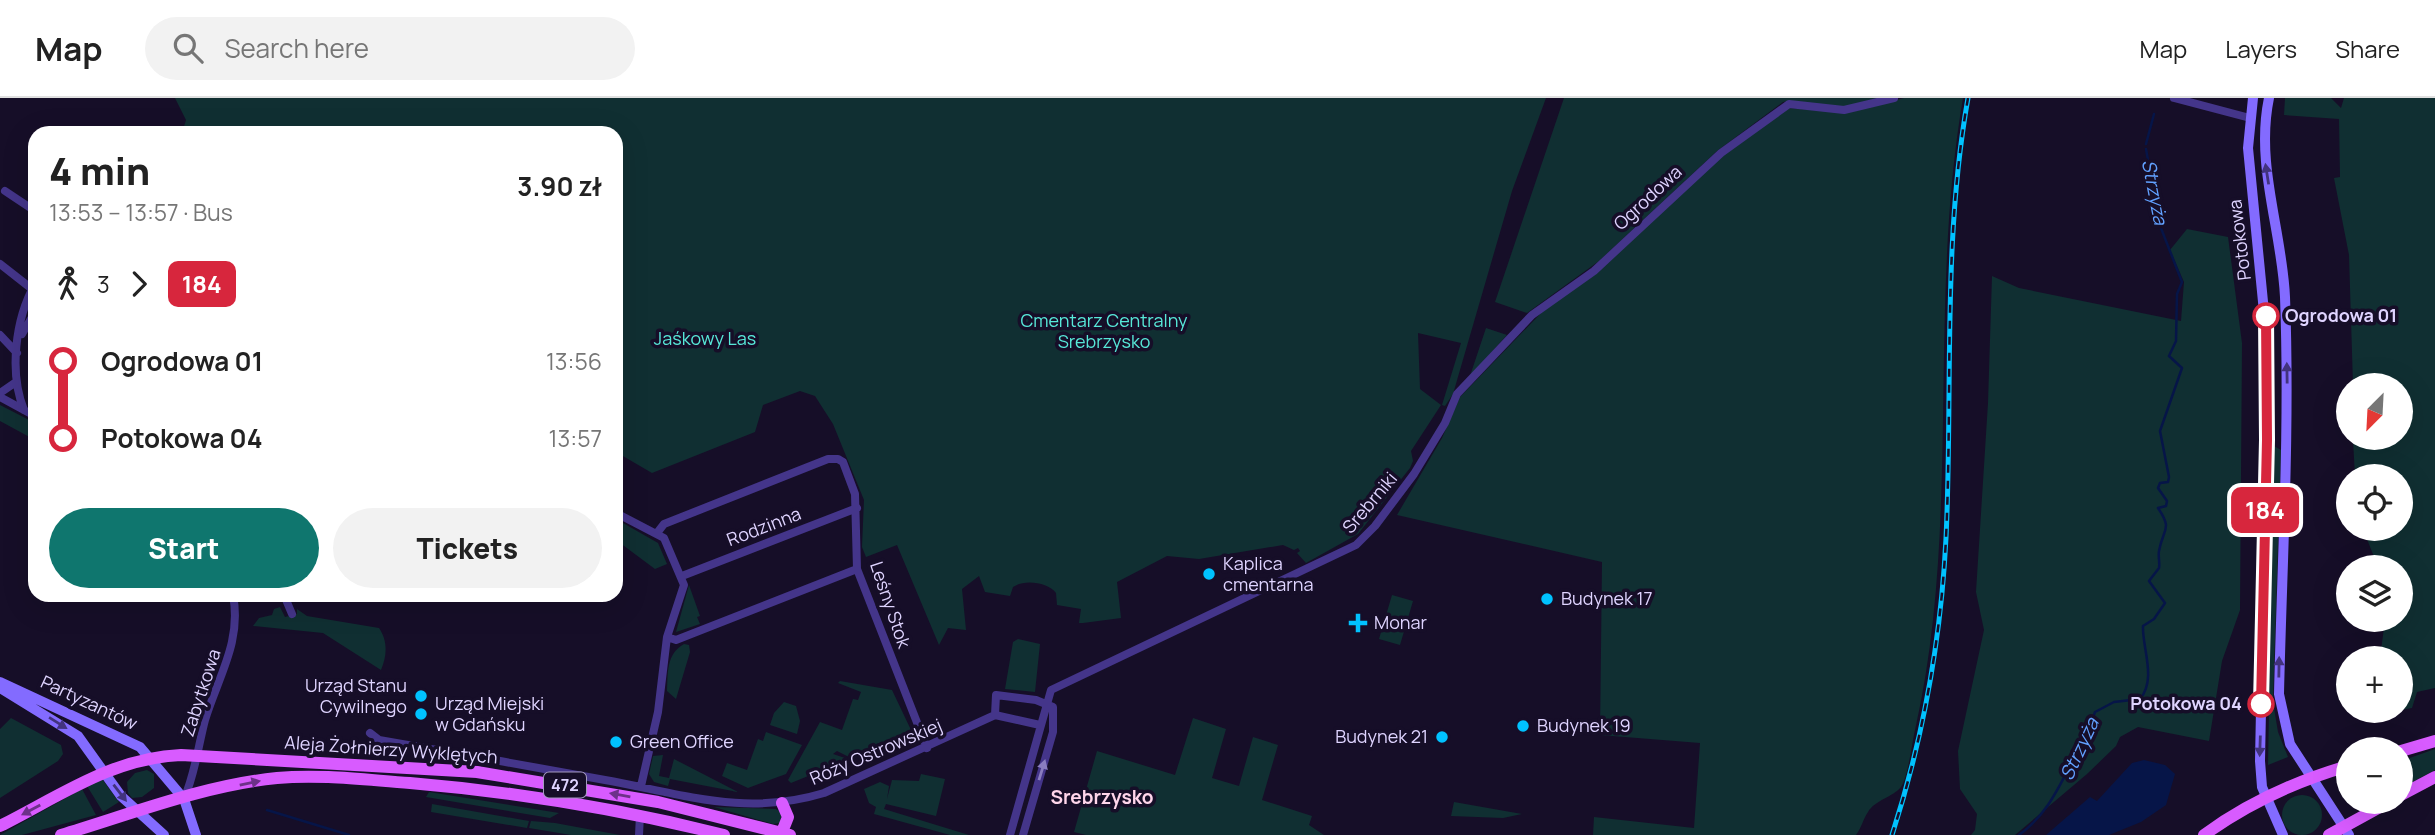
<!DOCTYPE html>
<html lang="en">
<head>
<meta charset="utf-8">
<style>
	:root { --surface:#fff; --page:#f2f2f2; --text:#222; --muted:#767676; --line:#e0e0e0; --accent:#0f766e }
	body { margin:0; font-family:Manrope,sans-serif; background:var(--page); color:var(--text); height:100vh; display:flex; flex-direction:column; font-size:26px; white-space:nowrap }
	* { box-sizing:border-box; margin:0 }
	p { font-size:23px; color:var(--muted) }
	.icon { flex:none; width:38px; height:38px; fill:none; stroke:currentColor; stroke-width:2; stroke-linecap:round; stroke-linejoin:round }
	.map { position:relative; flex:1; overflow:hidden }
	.sheet { position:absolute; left:28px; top:28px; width:595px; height:476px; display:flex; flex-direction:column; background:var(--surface); border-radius:21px; box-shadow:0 7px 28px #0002 }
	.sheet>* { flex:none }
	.badge { padding:0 14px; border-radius:10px; font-size:24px; line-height:46px }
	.needle { width:46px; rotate:204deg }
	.controls { position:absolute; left:2336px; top:275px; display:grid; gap:14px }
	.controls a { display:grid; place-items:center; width:77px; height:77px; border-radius:50%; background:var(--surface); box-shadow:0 7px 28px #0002; font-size:35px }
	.map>.badge { position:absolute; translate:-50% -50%; box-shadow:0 0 0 4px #fff }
	.legs { display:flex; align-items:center; gap:10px; height:77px; padding:0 21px; font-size:23px }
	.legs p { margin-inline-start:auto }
	.summary { display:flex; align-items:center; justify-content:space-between; height:119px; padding:0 21px }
	h1 { font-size:38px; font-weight:800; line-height:52px }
	.cta { display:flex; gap:14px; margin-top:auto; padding:14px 21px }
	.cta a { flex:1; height:80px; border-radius:42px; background:var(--accent); color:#fff; font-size:28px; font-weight:800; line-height:80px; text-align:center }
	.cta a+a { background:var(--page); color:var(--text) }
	ul { padding:0 21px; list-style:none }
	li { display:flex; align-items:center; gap:24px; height:77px; font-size:26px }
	li i { display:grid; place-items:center; width:10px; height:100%; margin:0 9px; background:currentColor }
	li i::after { content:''; width:18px; height:18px; margin:-9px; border:5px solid; border-radius:50%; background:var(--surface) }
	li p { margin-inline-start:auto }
	li:first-child i { background:linear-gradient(#0000 50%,currentColor 0) }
	li:last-child i { background:linear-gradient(currentColor 50%,#0000 0) }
	header { display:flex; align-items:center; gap:42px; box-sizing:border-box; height:98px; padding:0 35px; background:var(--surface); border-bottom:2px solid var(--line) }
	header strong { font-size:33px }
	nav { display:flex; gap:38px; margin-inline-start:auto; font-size:24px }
	.search { width:490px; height:63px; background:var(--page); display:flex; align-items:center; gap:18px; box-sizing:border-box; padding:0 24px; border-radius:38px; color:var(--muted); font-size:26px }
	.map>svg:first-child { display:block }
</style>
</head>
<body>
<header>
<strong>Map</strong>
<div class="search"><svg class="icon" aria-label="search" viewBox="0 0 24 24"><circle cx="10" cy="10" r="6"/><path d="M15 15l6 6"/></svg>Search here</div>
<nav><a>Map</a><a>Layers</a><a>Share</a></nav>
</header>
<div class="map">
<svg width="2435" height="737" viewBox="0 0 2435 737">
	<rect width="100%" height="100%" fill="#160e28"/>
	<path fill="#102f32" d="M175 0H1546L1512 93 1453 296 1445 308 1442 307 1461 245 1418 235 1420 291 1441 307 1411 353 1413 363 1410 370 1358 436 1306 465 1297 455 1300 453 1298 450 1294 452 1283 447 1199 461 1167 458 1117 484 1121 520 1083 525H1079L1081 511 1057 507 1056 495C1048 484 1024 481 1013 489L1010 498 985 494 979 478 962 491 966 532 948 530 939 547 897 447 866 459 862 449 864 402 833 326 815 298 800 293 763 307 755 334 652 375 616 354V35H182L186 22Z
		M1564 0H1883C1871 3 1857 9 1844 10 1827 11 1797 0 1783 4L1717 53 1599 163 1527 215 1495 204Z
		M1904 0H1963C1927 209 1962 424 1915 632 1912 645 1908 679 1901 689 1893 699 1875 702 1868 714 1863 721 1862 729 1856 737H1593L1594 719 1694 730 1700 645 1600 637 1602 464 1397 417 1442 340 1460 299 1541 215 1728 53 1789 10 1847 15Z
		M2285 0H2331L2341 10 2344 0H2435V590L2417 594 2412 610 2401 612V560H2380L2385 522H2401V469H2378L2363 431 2401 430V378H2355L2353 342V340H2401V287H2353L2349 157 2334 80 2340 79 2339 21 2284 17Z
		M2187 131 2228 139 2242 245 2240 512 2222 563 2209 643 2138 629 2120 639 2116 648 2087 676 2015 737H1971L1975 732 1977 716 1960 691 1958 653 1984 532 1976 494 1988 305 1992 178 2019 190 2181 223 2184 184 2170 152Z
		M1486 230 1507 237 1470 278Z
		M0 307 35 325V342L0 323Z
		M2274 348 2281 352 2273 604 2278 634 2288 659 2268 667Z
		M616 421 658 445 667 466 655 471 616 442Z
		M689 487 700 518 697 519 700 526 676 534Z
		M1392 497 1413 503 1400 547 1379 541Z
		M280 509 285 519 297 516V511L307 518 379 530C388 543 387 558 381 572L323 535 253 528 259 520 272 517 274 511Z
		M1018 541 1040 546 1035 594 1005 591 1013 544Z
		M684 546 689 547 690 554 676 601 667 593C668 575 666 556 684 546Z
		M840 583 892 592 911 632 853 661 837 653 833 656 845 660V663L791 685 788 682 820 624 842 632 853 601 858 602 861 594 838 585Z
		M784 604 796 608 800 623 797 636 770 627 774 615Z
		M11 620 61 647 63 656 58 663 0 700V631Z
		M1193 620 1226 631 1212 680 1239 688 1253 639 1278 647 1262 702 1312 718 1309 727 1324 737H1086L1074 734 1097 653 1175 677Z
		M766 634 802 647 786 676 748 690 722 678 727 665 747 672 758 641 763 643Z
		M2435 651V672L2401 690V663Z
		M663 657 659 678 669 680 674 661 738 694 670 681 668 688 654 684 649 676 653 658Z
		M147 672 154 676V690L142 699 132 700 128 695 127 684 135 675Z
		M921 676 945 681 936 718 886 706 884 711 969 737H950L874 716 876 709 869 705 864 691 880 684 889 688 887 701 892 682 919 683Z
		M102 681 119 704 103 714 87 688Z
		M82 691 96 717 22 737H0Z
		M429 694 559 715 550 720 426 699Z
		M2282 717a20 20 0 1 1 40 0a20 20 0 1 1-40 0Z
		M1454 704 1522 716 1503 720 1451 718Z
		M432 706 529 723 527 730 431 714Z
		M714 709 776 711 782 715 780 725 773 726Z
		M531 723 555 725 620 737H571L529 730Z"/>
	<path fill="#061548" d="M2144 662 2165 667 2175 676 2166 707 2141 724 2109 737H2046L2090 699 2097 703 2132 665Z"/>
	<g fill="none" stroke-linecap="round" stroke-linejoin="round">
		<path stroke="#061548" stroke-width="2.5" d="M2146 46 2154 16
			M267 712 349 737
			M2019 737C2045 718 2056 695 2070 668 2074 661 2080 657 2083 650 2089 639 2091 625 2095 614L2114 604 2140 601C2157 581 2142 550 2143 528L2154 521 2165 505 2149 483 2159 470C2160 465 2158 458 2159 453 2163 430 2173 432 2158 410L2166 408 2167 403 2158 390 2160 385 2168 384 2169 379 2160 333 2182 270 2169 258 2176 243 2177 196 2182 184 2159 125 2146 51"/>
		<path stroke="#44358a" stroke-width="8" d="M2174 0 2250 20
			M5 93 35 113
			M0 166 32 191
			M22 236 35 214
			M0 237 17 255
			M0 295 16 284
			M0 299 35 318
			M24 312C9 275 15 221 35 186
			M616 415 664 440 684 487 667 539 658 614 641 688
			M657 435 664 426 828 361H838L843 364 855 396 857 471 927 650
			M682 478 857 410
			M284 497 292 516
			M667 539 676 542 857 471
			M995 617 996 597 1036 602 1053 609V634L1023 737
			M995 617 1040 627
			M370 635 379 642C454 655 530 668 605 682 683 696 745 719 824 695L995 617
			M184 701C195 676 198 649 205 622 218 579 242 544 233 497
			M639 737 640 717
			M1010 737 1051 592 1356 447 1375 428 1414 376 1445 325 1457 296 1532 217 1594 173 1721 55 1789 6 1844 12 1894 0"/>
		<path stroke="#836bff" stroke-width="10" d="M2253 0 2248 50 2268 255 2260 663 2262 689 2283 737
			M2269 0C2255 67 2282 132 2285 199 2290 332 2282 464 2279 596L2290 646 2349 737
			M0 584 140 649 184 701 196 737
			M0 590 78 638 121 698 164 737"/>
		<path stroke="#d85bff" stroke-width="12" d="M2401 653 2435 643
			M2401 697 2435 679
			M782 705 788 719 782 734
			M0 728C60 698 112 660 181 657L477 674 658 704 790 737
			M61 737C131 716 205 687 277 680 321 676 366 682 410 685 516 694 621 711 724 737
			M2204 737C2248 705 2296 683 2348 668
			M2329 737 2389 704"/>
		<g stroke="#00c2ff" stroke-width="5">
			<path id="rail" d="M1892 737C1923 641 1941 541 1946 440 1953 293 1942 146 1968 0"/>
		</g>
		<use href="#rail" stroke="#160e28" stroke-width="2.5" stroke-dasharray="8" stroke-linecap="butt"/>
	</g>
	<defs><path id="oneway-solid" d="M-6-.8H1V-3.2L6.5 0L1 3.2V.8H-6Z" transform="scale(1.75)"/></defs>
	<g fill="#42337e">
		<use href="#oneway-solid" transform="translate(2267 76) rotate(-99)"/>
		<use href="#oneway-solid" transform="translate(2287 275) rotate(-91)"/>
		<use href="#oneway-solid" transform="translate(2279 569) rotate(-89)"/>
		<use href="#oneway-solid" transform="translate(58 625) rotate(32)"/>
		<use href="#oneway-solid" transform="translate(2260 648) rotate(92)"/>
		<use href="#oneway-solid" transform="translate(120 695) rotate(52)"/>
	</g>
	<use fill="#8a7dbf" href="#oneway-solid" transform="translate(1042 672) rotate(-73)"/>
	<g fill="#6d3189">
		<use href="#oneway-solid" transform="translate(250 685) rotate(-12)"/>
		<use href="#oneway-solid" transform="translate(620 697) rotate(-170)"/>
		<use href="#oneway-solid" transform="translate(31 712) rotate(152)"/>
	</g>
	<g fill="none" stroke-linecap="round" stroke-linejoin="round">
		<g stroke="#fff" stroke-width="16">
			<path id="line-1" d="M2261 606 2267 342 2266 218"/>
		</g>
		<use href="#line-1" stroke="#d7263d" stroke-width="10"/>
	</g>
	<g fill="#fff" stroke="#d7263d" stroke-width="3.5">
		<circle cx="2266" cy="218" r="12"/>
		<circle cx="2261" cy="606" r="12"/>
	</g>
	<g fill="#00c2ff" stroke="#160e28" stroke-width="2.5">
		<circle cx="1209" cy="476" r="7"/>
		<circle cx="1547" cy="501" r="7"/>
		<path d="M1354.5 514.5h7v7h7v7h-7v7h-7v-7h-7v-7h7z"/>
		<circle cx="421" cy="598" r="7"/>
		<circle cx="421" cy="616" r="7"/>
		<circle cx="1523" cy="628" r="7"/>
		<circle cx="1442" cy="639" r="7"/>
		<circle cx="616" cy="644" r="7"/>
	</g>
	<g text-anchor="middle" stroke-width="7" stroke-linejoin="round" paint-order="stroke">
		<rect fill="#160e28" stroke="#a399be" stroke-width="2" x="544" y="674.5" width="42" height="25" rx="5"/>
		<g font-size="16" font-weight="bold" fill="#dfd4ff">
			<text x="565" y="693">472</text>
		</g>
		<g font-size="18" fill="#dfd4ff" stroke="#160e28">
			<text transform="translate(1648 100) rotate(-43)" y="6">Ogrodowa</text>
			<text transform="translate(2240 142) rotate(-97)" y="6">Potokowa</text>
			<text transform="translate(1370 405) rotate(-50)" y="6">Srebrniki</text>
			<text transform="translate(764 429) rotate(-21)" y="6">Rodzinna</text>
			<text transform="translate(890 507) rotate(71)" y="6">Leśny Stok</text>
			<text transform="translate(201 595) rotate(-72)" y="6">Zabytkowa</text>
			<text transform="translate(89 605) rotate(25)" y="6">Partyzantów</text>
			<text transform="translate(391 652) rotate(4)" y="6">Aleja Żołnierzy Wyklętych</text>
			<text transform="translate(876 654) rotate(-23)" y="6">Róży Ostrowskiej</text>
		</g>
		<g font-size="18" font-weight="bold" fill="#dfd4ff" stroke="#160e28" text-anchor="start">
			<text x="2285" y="224">Ogrodowa 01</text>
			<text x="2242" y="612" text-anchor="end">Potokowa 04</text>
		</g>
		<g font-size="18" fill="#57e8d8" stroke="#160e28">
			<text x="1104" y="229">Cmentarz Centralny<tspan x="1104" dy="21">Srebrzysko</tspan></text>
			<text x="705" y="247">Jaśkowy Las</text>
		</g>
		<g font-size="18" fill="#dfd4ff" stroke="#160e28" text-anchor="start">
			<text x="1223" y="472">Kaplica<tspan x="1223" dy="21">cmentarna</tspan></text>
			<text x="1561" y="507">Budynek 17</text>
			<text x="1374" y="531">Monar</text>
			<text x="407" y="594" text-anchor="end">Urząd Stanu<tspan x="407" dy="21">Cywilnego</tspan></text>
			<text x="435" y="612">Urząd Miejski<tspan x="435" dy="21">w Gdańsku</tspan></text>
			<text x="1537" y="634">Budynek 19</text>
			<text x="1428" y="645" text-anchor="end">Budynek 21</text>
			<text x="630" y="650">Green Office</text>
		</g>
		<g font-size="19" font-style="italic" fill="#62a1ff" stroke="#160e28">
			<text transform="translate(2155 94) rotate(79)" y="7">Strzyża</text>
			<text transform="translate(2079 651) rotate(-65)" y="7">Strzyża</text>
		</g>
		<g font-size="19" font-weight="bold" fill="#ffd6eb" stroke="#160e28">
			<text x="1102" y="706">Srebrzysko</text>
		</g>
	</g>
</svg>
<div class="controls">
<a><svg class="needle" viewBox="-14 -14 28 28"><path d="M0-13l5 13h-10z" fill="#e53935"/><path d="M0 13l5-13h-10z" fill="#767676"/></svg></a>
<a><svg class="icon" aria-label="locate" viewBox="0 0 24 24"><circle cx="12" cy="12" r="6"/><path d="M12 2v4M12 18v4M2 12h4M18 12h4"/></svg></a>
<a><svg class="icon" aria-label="layers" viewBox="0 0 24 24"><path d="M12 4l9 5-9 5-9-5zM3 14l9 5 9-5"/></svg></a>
<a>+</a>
<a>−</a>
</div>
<b class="badge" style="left:2265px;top:412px;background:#d7263d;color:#fff">184</b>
<section class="sheet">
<div class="summary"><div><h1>4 min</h1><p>13:53 – 13:57 · Bus</p></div><b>3.90 zł</b></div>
<div class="legs"><svg class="icon" aria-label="walk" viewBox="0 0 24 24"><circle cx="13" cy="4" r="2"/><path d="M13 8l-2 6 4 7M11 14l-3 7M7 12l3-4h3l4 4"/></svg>3<svg class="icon" aria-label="forward" viewBox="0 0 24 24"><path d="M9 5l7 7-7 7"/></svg><b class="badge" style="background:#d7263d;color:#fff">184</b></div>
<ul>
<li><i style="color:#d7263d"></i><b>Ogrodowa 01</b><p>13:56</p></li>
<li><i style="color:#d7263d"></i><b>Potokowa 04</b><p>13:57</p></li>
</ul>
<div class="cta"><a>Start</a><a>Tickets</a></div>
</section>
</div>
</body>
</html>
